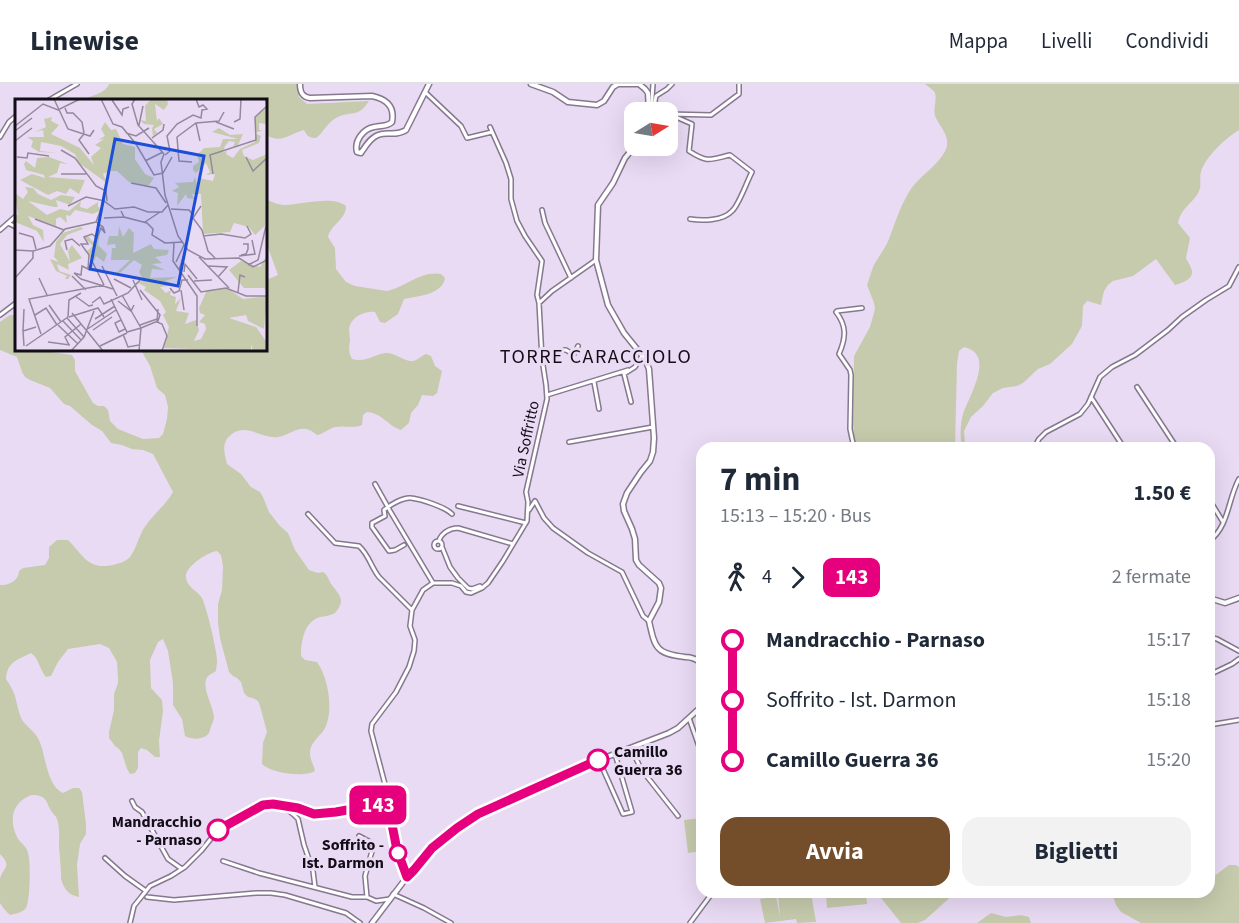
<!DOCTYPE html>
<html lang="it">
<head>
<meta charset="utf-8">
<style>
	:root { --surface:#fff; --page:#f2f2f3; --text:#1f2937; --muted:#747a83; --line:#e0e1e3; --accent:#744d2a }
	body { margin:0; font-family:"Source Sans 3",sans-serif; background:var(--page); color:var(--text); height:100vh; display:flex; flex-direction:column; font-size:22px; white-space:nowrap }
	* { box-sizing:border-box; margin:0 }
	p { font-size:20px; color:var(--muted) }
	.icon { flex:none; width:33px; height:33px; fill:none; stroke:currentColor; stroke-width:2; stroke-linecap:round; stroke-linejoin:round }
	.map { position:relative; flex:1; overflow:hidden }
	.panel { position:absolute; left:696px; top:358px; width:519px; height:456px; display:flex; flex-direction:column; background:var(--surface); border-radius:18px; box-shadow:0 6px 24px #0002 }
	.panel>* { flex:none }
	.badge { padding:0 12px; border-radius:9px; font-size:21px; line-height:39px }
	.needle { width:39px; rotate:79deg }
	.tools { position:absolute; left:624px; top:18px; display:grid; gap:12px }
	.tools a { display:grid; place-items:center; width:54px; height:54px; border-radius:12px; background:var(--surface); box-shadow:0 6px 24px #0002; font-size:30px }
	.map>.badge { position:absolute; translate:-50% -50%; box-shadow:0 0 0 3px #fff }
	.legs { display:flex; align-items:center; gap:9px; height:66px; padding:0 24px; font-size:20px }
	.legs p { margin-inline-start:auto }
	.head { display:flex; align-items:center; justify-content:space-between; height:102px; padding:0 24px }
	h1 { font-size:33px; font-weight:700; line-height:45px }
	.cta { display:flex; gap:12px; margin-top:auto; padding:12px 24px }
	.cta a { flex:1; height:69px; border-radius:18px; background:var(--accent); color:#fff; font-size:24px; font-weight:700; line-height:69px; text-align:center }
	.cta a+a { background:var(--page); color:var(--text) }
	ul { padding:0 24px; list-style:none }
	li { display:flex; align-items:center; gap:21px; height:60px; font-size:22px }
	li i { display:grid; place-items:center; width:9px; height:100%; margin:0 8px; background:currentColor }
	li i::after { content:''; width:15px; height:15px; margin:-8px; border:4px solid; border-radius:50%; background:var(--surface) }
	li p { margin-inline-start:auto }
	li:first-child i { background:linear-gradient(#0000 50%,currentColor 0) }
	li:last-child i { background:linear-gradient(currentColor 50%,#0000 0) }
	header { display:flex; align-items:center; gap:36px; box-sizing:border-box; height:84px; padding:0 30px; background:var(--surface); border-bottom:2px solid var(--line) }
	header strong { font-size:28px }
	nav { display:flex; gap:33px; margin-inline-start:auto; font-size:21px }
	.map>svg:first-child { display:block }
</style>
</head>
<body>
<header>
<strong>Linewise</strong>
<nav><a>Mappa</a><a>Livelli</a><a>Condividi</a></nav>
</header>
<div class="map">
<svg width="1239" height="839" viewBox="0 0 1239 839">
	<rect width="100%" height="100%" fill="#eadbf5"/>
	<path fill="#c6cbad" d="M109 0H297L299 13 307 20 369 17C358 35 350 26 336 34 326 40 324 48 316 54 309 54 307 52 304 46 289 50 281 60 266 51V16H82C90 12 105 10 109 0Z
		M925 0H1239V46C1226 54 1205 73 1201 88 1199 95 1202 101 1199 107 1194 119 1181 123 1178 139L1190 154 1186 174C1187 177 1190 180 1191 184 1196 194 1183 199 1175 201L1156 175 1133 192 1113 197 1108 201 1104 207 1101 221 1087 217 1083 222 1082 242 1072 260 1050 280 1038 285 1023 299 1017 302 1003 304 993 309 983 322 971 333 964 347 965 359 962 364C960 353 960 340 963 330 969 312 996 270 964 263L959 267 957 280 955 364H857L854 353 853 338 854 272 870 243 875 225 874 219 867 201C869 195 871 189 873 183 878 173 885 165 889 155 895 139 900 123 909 108 919 91 942 80 947 62 949 50 939 42 935 32 933 25 937 17 935 9 933 5 928 3 925 0Z
		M266 116C272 117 277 121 284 121 302 121 331 111 346 122 346 136 331 140 328 153L335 164 336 185 346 198 355 202 387 207C405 203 422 186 441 190L445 194C442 211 418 212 404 215L398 230 385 239 380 238 375 228C365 227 354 232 350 241 348 246 350 251 350 256 349 264 348 267 352 275 365 279 373 271 385 269 395 268 404 278 413 277 418 276 421 272 426 270L431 272 435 282 442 287 437 309 433 312 422 311 418 321 411 329 409 339 401 346C388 342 382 329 367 328L363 331 362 341C353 345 345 341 336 343 329 344 324 350 317 351 302 337 293 350 278 353 262 355 247 339 232 350 221 358 224 368 227 380L241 390 251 403 260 408 263 413 269 428 280 442 288 449 295 466 309 486 318 489 323 488C329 492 328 496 332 501 340 512 346 516 335 529 330 532 325 532 320 533 304 538 301 557 301 572L305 576 317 578C329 595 334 628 324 646 318 654 310 659 310 669 310 676 314 681 315 687 304 694 271 689 262 680L263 659 267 648 260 622 258 617 253 614 248 613 244 609 241 598 237 594 233 592 229 588 220 554 218 539V520L222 506 223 482 221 471 217 467C208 468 186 482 186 492 186 503 197 506 202 514 206 521 218 570 217 578 217 581 216 584 216 587 212 590 207 591 206 596 203 606 213 622 214 633 214 635 212 641 211 642 210 647 209 651 204 653 197 656 191 655 185 652L182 635 173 621V599L168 567 163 555 158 558 150 576 151 604 162 616 163 627 159 657 160 673H155L147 666 141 664 138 668V684L135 689 130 690 127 685 122 669 119 665 115 662 109 654V648L114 626V610L118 599V594L117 578 109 564 100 560 68 565 58 578 51 592 46 593C39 585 39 574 31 569 17 576 7 578 6 595 10 601 13 606 15 612 17 619 18 627 21 634 25 642 35 647 39 656 46 671 46 701 63 709L73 704H79L82 708 86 740V750L80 760 77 781 79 813C68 811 64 805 61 795 61 784 60 773 59 763 59 753 60 744 57 735 54 729 56 734 52 728 46 720 48 711 33 711 29 711 25 714 21 717 10 727 11 742 18 755 22 760 27 763 28 769 31 777 30 818 26 824 23 828 15 830 10 831 7 828 2 823 0 819 0 816 0 799 0 795 2 784 13 783 0 770V501C9 502 19 496 19 487L23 484 45 481 49 474V463L57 456H68C84 472 88 486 113 481 120 479 125 478 130 473 136 465 139 452 144 444 153 430 166 421 173 408L153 370 143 366 132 365 122 361 111 359 102 347 92 341 70 322 64 320 50 304 30 296 25 293 22 288 17 273 0 266V238L10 231H15L16 233V266L45 267 72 271 75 276V287L93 319 98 322H104L108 326 110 337 118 345 143 355 159 354 163 350 167 335 168 323 165 311 157 304 150 282 141 266H266V196L278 191 266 158Z
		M702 734V767L688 769 684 736Z
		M1229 781H1236L1239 783V839H1141L1121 828 1116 821 1112 809H1161L1172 812 1190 809 1209 808V796Z
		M792 809H811L816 838 797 839 796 835 765 839 760 815 776 812 780 833 778 811Z
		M826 809H866L867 820 827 824Z
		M877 809H955L925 836 918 839H901Z
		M991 829 1006 833 1021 831 1029 833 1031 839H977Z"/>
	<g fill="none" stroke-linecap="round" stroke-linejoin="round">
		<g stroke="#85788f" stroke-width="6">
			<path id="minor" d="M425 8 461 42 467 54 492 48
				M49 16 77 0
				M651 28 653 0
				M657 28 655 17 656 12 667 5 672 0
				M668 30 711 31 739 10V0
				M675 30 676 33 692 40 689 67C708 79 709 76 730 71L752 88C747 97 739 121 732 127 723 137 702 137 690 135
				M490 43 506 79 511 95V115L517 137 525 152 542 177 537 211 539 219
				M0 53 9 38 16 32
				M542 126 545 139 571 194
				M8 139 16 143
				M0 146 16 132
				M0 231 16 219
				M543 279 556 273 562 266H566L571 269H575L578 262
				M594 298 599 325
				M1137 303 1177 364
				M547 311 628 286
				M1091 313 1124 364
				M631 318 624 290 635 283 642 272
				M569 358 653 343
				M854 364 850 345 851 291 850 286 839 270C846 254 847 242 836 228L837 227 862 224
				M1034 364 1039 355 1046 348 1080 330 1088 320 1100 293 1112 283 1135 271 1168 246 1182 233 1206 216 1229 202 1239 183
				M375 400 389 425
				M1209 415 1223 438
				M458 422 526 439
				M529 426 535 417 544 434 553 444 588 469 622 488 643 532 649 537
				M390 427 433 499
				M308 430 335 459 359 462C369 471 371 483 379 493L412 526
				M434 461a4 4 0 1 1 8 0a4 4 0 1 1-8 0Z
				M439 457C441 449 450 444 458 444L513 460
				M1209 457C1229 443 1228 414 1239 395
				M404 461 395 466 389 467 372 443V439L385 432 384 426C390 421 403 413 411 414 421 415 445 423 452 430
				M442 463 450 483 458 494 468 504 472 505 480 502 482 504
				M1209 553 1217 555 1239 567
				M1209 591 1232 580 1239 575
				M689 634 702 671
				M1209 641 1239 636
				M631 664 641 685 678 732
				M599 676 623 730 632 728 615 670
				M1209 678 1211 686
				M132 717 135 723 142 728 168 775 182 785
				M284 723 294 731 298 735 304 761 313 787 315 803
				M359 752 374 760 365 792 367 813
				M105 774 125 792 146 807
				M223 777 259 789 352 813H367L376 817 390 815
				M407 793 397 766 387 708 371 647 372 640 396 608 409 583 414 567 415 556 410 542 412 526 423 506 433 499H452L461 502 466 508 471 509 482 504 488 499 503 477 527 437 528 418 526 408 547 315 546 301 542 275 539 219 552 207 596 176
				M393 810 424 824 451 839
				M147 813 174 816 257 809H271L285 811 346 829 360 839
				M130 839 134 822 150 802 171 792 185 783 201 767 218 746 263 721 273 720 298 724 313 730 336 728 364 723 388 720
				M690 839 713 808"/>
		</g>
		<g stroke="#85788f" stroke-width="7">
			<path id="tertiary" d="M300 0C300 8 302 13 310 14L372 12C386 15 395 22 392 38 387 43 381 41 374 43 363 45 354 57 357 68L361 69C365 63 370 54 378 51 388 47 395 53 406 46L429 0
				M531 0 553 8 568 18 597 21 604 17 613 3 618 0H639L645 5 648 9 649 28
				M635 62 625 74 613 99 598 121 596 176 608 221 624 249 645 275 649 285 654 354 653 368 650 377 641 388 627 409 623 420 624 427 632 445 635 455 636 476 639 481 659 499 661 504 659 518 649 537C655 564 656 570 685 573 692 573 697 575 702 580
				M1209 514 1225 519 1239 514
				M372 839 407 793 414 786 432 764 457 743 478 730 599 676 669 649 678 644 702 622"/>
		</g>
		<use href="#minor" stroke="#fff" stroke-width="3"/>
		<use href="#tertiary" stroke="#fff" stroke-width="4"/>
	</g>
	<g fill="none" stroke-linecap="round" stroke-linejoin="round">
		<g stroke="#fff" stroke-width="14">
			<path id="line-1" d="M218 746 263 721 273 720 298 724 314 730 336 728 364 723 388 720 397 766 407 793 414 786 432 764 457 744 478 730 598 676"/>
		</g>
		<use href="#line-1" stroke="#e6007e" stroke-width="9"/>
	</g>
	<g fill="#fff" stroke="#e6007e" stroke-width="3">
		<circle cx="598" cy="676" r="10"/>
		<circle cx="218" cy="746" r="10"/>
		<circle cx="398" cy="769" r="8"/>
	</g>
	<g text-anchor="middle" stroke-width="6" stroke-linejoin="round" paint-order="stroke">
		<g font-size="16" fill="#120d16" stroke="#eadbf5">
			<text transform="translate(525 355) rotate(-78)" y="6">Via Soffritto</text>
		</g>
		<g font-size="16" font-weight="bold" fill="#120d16" stroke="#eadbf5" text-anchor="end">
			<text x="614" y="673" text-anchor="start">Camillo<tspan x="614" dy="18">Guerra 36</tspan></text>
			<text x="202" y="743">Mandracchio<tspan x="202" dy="18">- Parnaso</tspan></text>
			<text x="384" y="766">Soffrito -<tspan x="384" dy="18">Ist. Darmon</tspan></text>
		</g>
		<g font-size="20" letter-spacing="1.5" fill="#120d16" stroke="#eadbf5">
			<text x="596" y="279">TORRE CARACCIOLO</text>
		</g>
	</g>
	<g transform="translate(15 15)">
		<rect width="252" height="252" fill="#eadbf5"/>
		<path d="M136 0H152L153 5 149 11 140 5 142 22 144 19 148 25 139 30 142 34 138 37 137 29 139 26 129 25 125 21 131 22 130 7ZM252 7 251 25 244 24V31H248L240 34 246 37 244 44 227 51 229 57 238 61 252 55V125L240 136 234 128 219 124 215 133 188 135 186 95H177L179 100 172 99 171 95 162 107 163 94 157 92 164 88 160 84 178 83 180 78 183 91 184 79 198 82 200 75 191 76 195 73 191 64 181 74 178 71V67L184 63 182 56 189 49 205 48 208 40H223L197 33 204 29 215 36 228 35 223 46 218 48 220 43 214 42 210 47 208 53 212 52 211 55 218 59 225 50 240 43V18ZM37 18 36 22 44 26 36 35 65 49 79 66 76 58 86 49 80 46 89 40 83 41 90 37 86 30 90 23 96 31 101 30 108 45 120 48V60L130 75 139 79 133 87 114 83 102 72H95L88 75 92 84 64 64 60 55 46 47 26 43 25 52 43 54 24 53 16 48 18 42 12 38H29L28 31 20 33 31 28 29 20ZM34 58 53 65 45 64 42 74 33 78 70 81 64 95 55 89 51 95 42 92 33 96 5 81 17 75 30 79 29 76 11 71 9 65 11 62 20 69 22 59ZM10 88 18 89 23 95 36 101 46 96 60 98 55 106 41 101 43 108H39L13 102 32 116 45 110 54 112 66 102 65 108 72 110 83 103V108L88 110 78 115 60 111 55 117 51 116 52 124 45 118 41 120V127L13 117 18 126 28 131 29 143 22 132 0 123V115L3 116 0 94 8 100 13 93ZM104 127 108 138 114 129 119 134 118 154 136 145 139 150 154 151 152 156 140 158 147 164 137 165 150 171 137 170 135 179 162 178 150 182 163 186 145 188 151 194 156 191 155 196 161 198 160 205 166 199 161 212 174 214 170 225 181 221 184 231 179 242 186 240 191 230 190 225 184 223 190 216 185 214 184 209 192 191 212 189 228 200 252 197 249 230 233 222 231 216 214 219 241 228 251 242 252 252H238L236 245V252L149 249 154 228 148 216 151 213 145 202 129 191 131 188 123 184 128 180 124 173 127 166 119 161 106 173 100 175 115 161H96L97 149H101L100 145 92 146 94 137H103ZM66 128 68 130 52 136 45 145 55 163 53 152 57 146 67 159 53 165 54 171 42 165 44 172 56 176 53 180H50L52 177 41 172 35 160 44 163 39 158 41 143 48 134ZM85 133 83 146 92 155 89 163 81 157 79 162 75 159 72 152 78 147 69 139 73 137 78 143ZM252 156V192L249 189H229L214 171 226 162 245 168Z" fill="#c6cbad"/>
		<path fill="none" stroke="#94899c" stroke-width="1.5" d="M39 0 53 30 75 37 79 31M86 0 98 25 107 28 121 45 139 76 148 74 157 58M120 0 117 5 123 26 149 55M97 1 107 16 108 10 114 8M50 9 52 14H58L67 23 69 34M201 23 219 30M219 23 225 20 226 0M181 24 185 42M124 26 128 7M0 27 28 5 43 11 65 0M0 32 17 19M111 34 121 37 134 29M69 35 64 41 74 55M137 39 148 31 149 25M0 42 17 29M46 51 60 59 81 87 91 92 92 102M149 55 146 63 150 96 163 137 173 151 190 160 224 159 238 168 252 161M150 56 155 52 152 37 162 25 178 16 186 19 187 11 192 10 188 6 184 8 181 0M2 58 12 59 13 54 34 57M231 58 238 72 252 59M130 62 148 53M177 63 164 62 162 38 181 24 204 22 209 13M46 75H71M198 75 195 56 241 41 240 18 252 7 251 0M116 84 141 89 151 104M53 107 71 98 90 102M186 107 178 119 187 131 193 152 200 159M156 110 174 111 178 116M106 112 109 118 132 124 138 130 137 136 150 144 167 143M89 119 109 118M20 120 49 131M81 123 88 128 90 134 86 129 82 139 77 135 69 138 73 145H66L74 156 73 170 67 167 66 176 59 174 66 180 98 190M130 123 145 113M4 134 18 138 21 150M188 137 206 135 230 139 236 135 232 127M159 144 158 162 182 197V227M0 151 18 152M52 151 50 142 57 140 65 147M226 156 231 155 233 150V145H228M224 157 240 155 237 141M184 158 214 189M76 160 89 186M161 163 169 146M233 166 243 161 251 127M87 167 102 197M193 167 212 168 203 178M164 171 171 149M169 173 170 165 182 180M173 176 186 193 211 189 231 197H252M57 177 71 191M0 179 18 159V152L35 147 50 130 81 123 89 102 100 110 119 108 133 113H147L153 106M24 179 32 196M99 180 116 189M118 181 127 201M179 182 197 181M155 189 159 194 164 192 167 181H173M125 191 145 216 143 222 126 229M166 191 169 211M223 193 225 176 230 178M107 196 126 229M60 197 74 207 78 206M96 200 112 233 126 229M103 202 116 212 119 206M77 204 85 198 89 205 113 194 125 181M34 206 46 223M143 210 142 223 147 225 152 237 147 252M57 214 71 231M20 216 31 209 42 226M53 218 54 201 66 194M54 218 83 209 89 218M52 219 69 238M80 220 100 207M106 221 100 224 104 233 110 230M48 222 66 241M43 226 63 245M125 226 142 220M71 231 101 211M78 231 97 218M8 232 9 210M72 232 88 252M26 235 14 200 89 186M108 235 113 248 124 246M33 243 55 246M54 246 50 238 66 225M9 247 8 232 21 228M11 247 53 218M85 247 112 234M56 252 69 238 79 212M124 252 126 229"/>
		<path fill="#1d4ed8" fill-opacity="0.15" stroke="#1d4ed8" stroke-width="3" d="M100 40 189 57 163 187 75 170Z"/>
		<rect width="252" height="252" fill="none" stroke="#120d16" stroke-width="3"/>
	</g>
</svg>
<div class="tools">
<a><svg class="needle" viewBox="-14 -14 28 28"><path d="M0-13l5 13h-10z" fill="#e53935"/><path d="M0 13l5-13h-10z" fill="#747a83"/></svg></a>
</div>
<b class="badge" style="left:378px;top:721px;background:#e6007e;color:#fff">143</b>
<section class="panel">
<div class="head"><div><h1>7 min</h1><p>15:13 – 15:20 · Bus</p></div><b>1.50 €</b></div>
<div class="legs"><svg class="icon" aria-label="walk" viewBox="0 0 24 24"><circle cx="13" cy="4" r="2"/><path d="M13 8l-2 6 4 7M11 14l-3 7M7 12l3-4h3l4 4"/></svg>4<svg class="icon" aria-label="forward" viewBox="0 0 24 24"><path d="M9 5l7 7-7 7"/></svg><b class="badge" style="background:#e6007e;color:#fff">143</b><p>2 fermate</p></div>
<ul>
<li><i style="color:#e6007e"></i><b>Mandracchio - Parnaso</b><p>15:17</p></li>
<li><i style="color:#e6007e"></i><span>Soffrito - Ist. Darmon</span><p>15:18</p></li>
<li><i style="color:#e6007e"></i><b>Camillo Guerra 36</b><p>15:20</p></li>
</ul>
<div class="cta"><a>Avvia</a><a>Biglietti</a></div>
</section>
</div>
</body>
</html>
